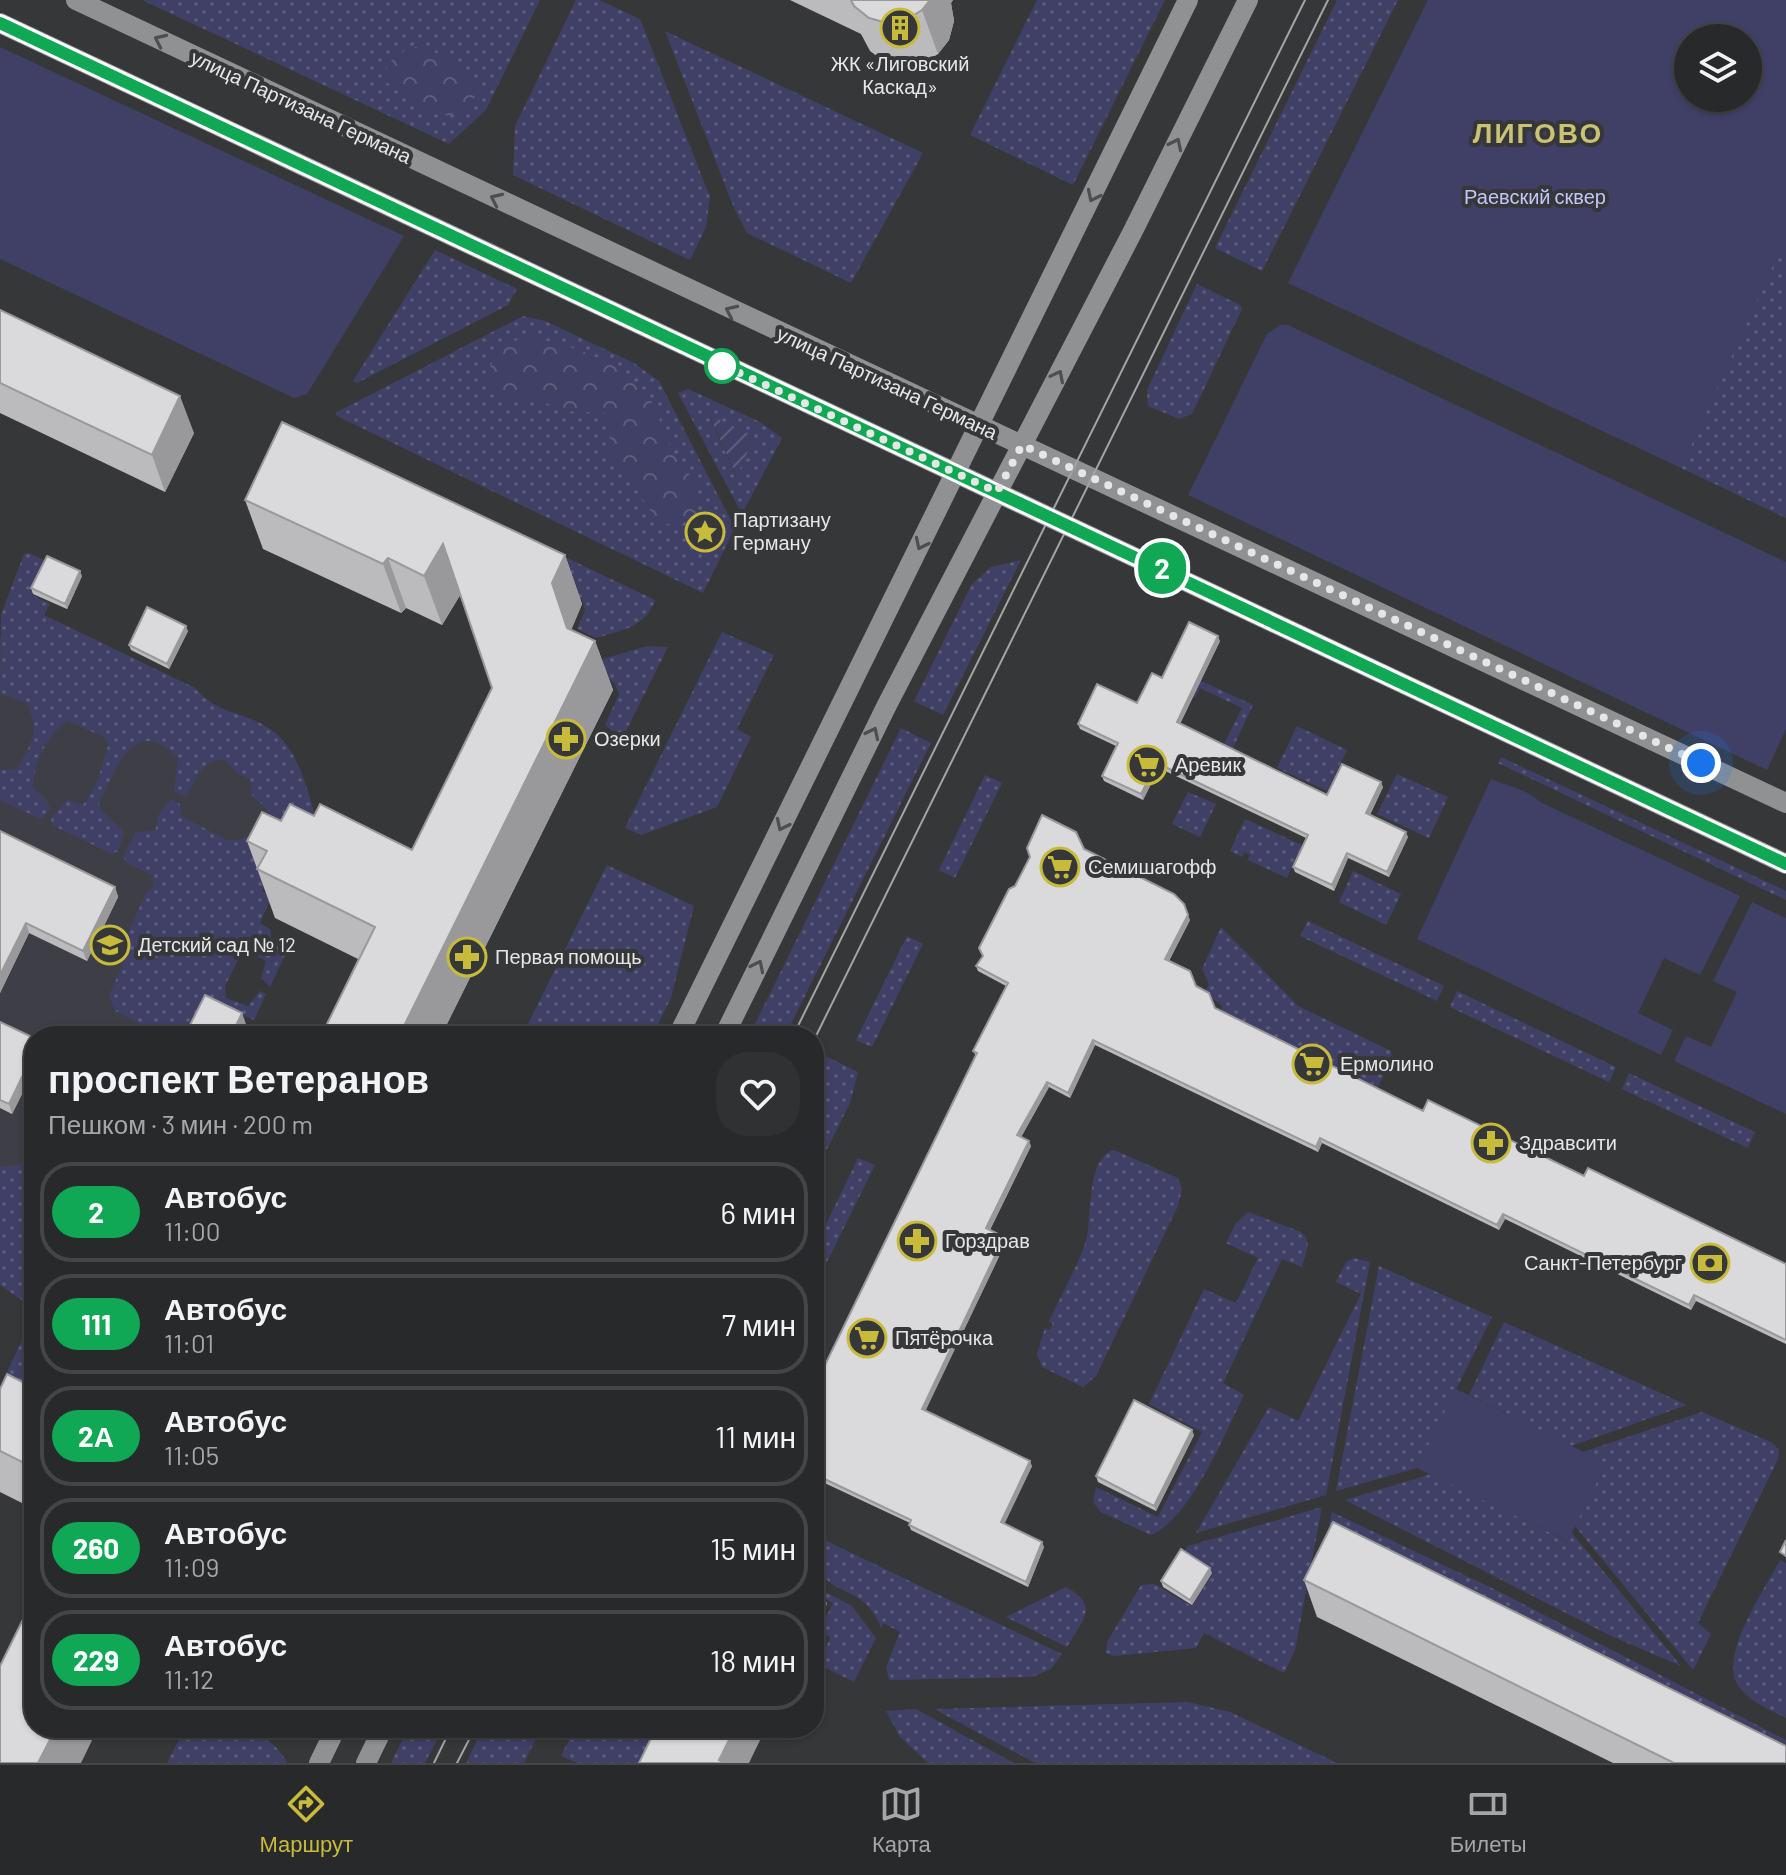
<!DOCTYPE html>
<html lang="ru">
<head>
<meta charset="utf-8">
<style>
	:root { --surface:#28292b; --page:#303133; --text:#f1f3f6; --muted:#a5a6a9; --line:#444547; --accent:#c8bb3b }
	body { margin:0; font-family:Barlow,sans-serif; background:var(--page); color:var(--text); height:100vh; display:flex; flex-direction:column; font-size:30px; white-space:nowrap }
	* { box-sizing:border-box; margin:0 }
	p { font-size:26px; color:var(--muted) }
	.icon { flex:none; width:44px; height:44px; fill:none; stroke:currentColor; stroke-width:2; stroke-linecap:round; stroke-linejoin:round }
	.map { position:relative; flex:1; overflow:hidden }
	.details { position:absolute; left:24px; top:1026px; width:800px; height:712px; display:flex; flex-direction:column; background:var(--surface); border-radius:32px; box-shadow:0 2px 6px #0004,0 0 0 2px var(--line) }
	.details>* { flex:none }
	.badge { padding:0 16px; border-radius:26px; font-size:28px; line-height:52px }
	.tools { position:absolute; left:1674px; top:24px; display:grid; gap:16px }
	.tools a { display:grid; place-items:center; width:88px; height:88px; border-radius:50%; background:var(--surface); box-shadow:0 2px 6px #0004,0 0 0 2px var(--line); font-size:40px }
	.you { position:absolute; width:40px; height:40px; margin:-20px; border:6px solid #fff; border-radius:50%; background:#1a73e8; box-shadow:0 0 0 12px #1a73e833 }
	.map>.badge { position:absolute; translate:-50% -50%; box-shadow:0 0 0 4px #fff }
	.round { display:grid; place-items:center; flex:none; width:84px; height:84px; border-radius:32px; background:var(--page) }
	.headline { display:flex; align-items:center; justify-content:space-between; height:136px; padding:0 24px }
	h1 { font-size:38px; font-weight:700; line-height:60px }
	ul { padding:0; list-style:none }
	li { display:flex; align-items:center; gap:24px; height:100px; margin:0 16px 12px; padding:0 8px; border:4px solid var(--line); border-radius:32px }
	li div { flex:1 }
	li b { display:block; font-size:30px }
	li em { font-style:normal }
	li .badge { min-width:88px; font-weight:700; text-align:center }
	.menu { display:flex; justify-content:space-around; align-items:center; height:112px; border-top:2px solid var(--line); background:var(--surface); font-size:22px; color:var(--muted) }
	.menu a { display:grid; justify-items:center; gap:4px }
	.menu .current { color:var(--accent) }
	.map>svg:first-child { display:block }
</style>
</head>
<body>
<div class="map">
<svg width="1786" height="1763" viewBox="0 0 1786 1763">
	<defs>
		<pattern id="grass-dots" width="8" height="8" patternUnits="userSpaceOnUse" patternTransform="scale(2)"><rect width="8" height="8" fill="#404067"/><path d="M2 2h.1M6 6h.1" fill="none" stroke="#5c5c7d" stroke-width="1.8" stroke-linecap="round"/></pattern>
		<pattern id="forest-crowns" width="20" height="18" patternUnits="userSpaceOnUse" patternTransform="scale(2)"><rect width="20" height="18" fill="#404067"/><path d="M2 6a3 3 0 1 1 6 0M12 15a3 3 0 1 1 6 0" fill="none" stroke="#5c5c7d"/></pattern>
		<pattern id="garden-furrows" width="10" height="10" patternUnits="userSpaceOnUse" patternTransform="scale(2)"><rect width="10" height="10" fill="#404067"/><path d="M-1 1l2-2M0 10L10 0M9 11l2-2" fill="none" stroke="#5c5c7d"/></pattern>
	</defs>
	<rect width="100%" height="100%" fill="#363739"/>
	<path fill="#3d3e46" d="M0 636 304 776 175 1036H34V1222L0 1206Z"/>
	<path fill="url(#grass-dots)" fill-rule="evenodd" d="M142 0H540L486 110 449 144Z
		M576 0H599L640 19 710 197 706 227 690 260 513 175 515 126Z
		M1037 0H1165L1073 185 970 135Z
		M1337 0H1398L1262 271 1215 248Z
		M665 31 923 153 851 283 747 233 734 208Z
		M1786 88V518L1681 468 1670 419Z
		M435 250 517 289 508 305 357 383 353 381Z
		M1197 284 1240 305 1242 309 1192 414 1179 419 1148 406 1147 390Z
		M523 316 545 321 634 363 659 381 735 528 703 593 337 416 335 413Z
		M688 389 760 422 782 438 742 514 678 393ZM709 416 754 436 737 476H736Z
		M28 553 46 561 32 595 50 604 44 615 195 688C219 716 242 710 270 729 304 751 311 809 324 845L277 857 262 891 272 896 260 923 270 929 272 943 288 949 270 987 261 978 266 961 250 952 240 956 225 986 226 998 248 1006 260 991 266 994 254 1020 206 1000 187 1036H164L115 1011 109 995 127 955 121 949 147 891 153 888V875L128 864 123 857 136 832 155 831 159 814 171 799 180 804 181 816 229 841C248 838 267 834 270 812L252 795 250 779 237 773 225 760C201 759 198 778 186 796L174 792 178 758C133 713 117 768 99 803L100 809 124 832 118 851 112 854 52 825 51 818 67 800 83 805 97 783 108 746 104 737 67 721C46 736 34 762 33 788 44 799 59 805 41 819L0 800V770L17 769C31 743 42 731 26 703L0 693 1 615 24 554Z
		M565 557 655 600C645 628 622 630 596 638L577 629 585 610 582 599 555 586Z
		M1021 560 943 715 914 701 972 584 991 567Z
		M722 632 774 655 737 729 751 737 717 807 641 835 625 828Z
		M647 646 668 647 622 739 605 725 619 694 614 682 596 674 603 659Z
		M1197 679 1253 705 1231 752 1222 748 1242 708 1200 688 1195 698 1190 696Z
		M1297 726 1347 750 1327 791 1277 768Z
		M901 728 931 743 785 1036H749Z
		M1501 757 1786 891V900L1498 763Z
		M1397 774 1448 797 1429 838 1377 814Z
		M985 775 1002 783 955 878 939 870Z
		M1188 792 1216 804 1200 837 1172 824Z
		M1245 819 1302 845 1287 878 1248 860 1250 855 1244 852 1242 857 1230 851Z
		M607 865 694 906 671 998 652 1036H522Z
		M1353 871 1401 894 1386 925 1339 902Z
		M1308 921 1444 986 1437 1001 1300 936Z
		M1221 927 1298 1006 1391 1051 1392 1058 1378 1087 1221 1011 1222 1006 1205 992 1209 984 1202 969Z
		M907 936 923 944 872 1047 856 1040Z
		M1457 991 1616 1067 1609 1082 1450 1007Z
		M817 1052 858 1072 850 1103 814 1175V1059Z
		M1629 1073 1755 1132 1748 1148 1622 1089Z
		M34 1147V1353L31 1360 34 1362V1418L0 1423V1387L30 1323 23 1301 0 1285V1167L19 1165Z
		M1114 1150 1178 1178 1182 1189 1178 1206 1096 1376 1083 1387 1042 1367 1037 1354 1045 1328 1050 1330 1053 1324 1049 1321C1061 1295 1077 1268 1086 1241 1093 1218 1085 1158 1114 1150Z
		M858 1158 875 1165 821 1274 814 1271V1249Z
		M1248 1212 1301 1232 1306 1237 1308 1246 1302 1267 1282 1259 1223 1383 1244 1395C1225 1433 1191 1518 1151 1535L1101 1512 1093 1502 1096 1487 1158 1517 1202 1432 1149 1404 1204 1289 1236 1303 1258 1258 1226 1243 1236 1223Z
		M1354 1258 1370 1262 1326 1495 1196 1533 1269 1407 1298 1421 1361 1294 1336 1282 1346 1262Z
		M1379 1266 1492 1317 1417 1468 1336 1491Z
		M1504 1322 1687 1405 1571 1446 1469 1395Z
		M1702 1412 1773 1443 1779 1450 1778 1459 1698 1623 1711 1634 1693 1670 1575 1526 1606 1463 1583 1452Z
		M1431 1474 1567 1541 1572 1533 1681 1666 1609 1635 1345 1500Z
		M1322 1507 1295 1650 1284 1673 1204 1633 1196 1648 1114 1656 1106 1653 1107 1642 1141 1585 1154 1584 1192 1606 1213 1573 1183 1554 1188 1546Z
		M1332 1512 1500 1592 1786 1740V1763L1316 1591Z
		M814 1535 1062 1654 1051 1669 1032 1677 889 1680 886 1667 900 1632 883 1623 881 1628C861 1573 814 1609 814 1535Z
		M1780 1560 1786 1563V1718C1770 1710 1750 1702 1739 1687 1717 1656 1765 1590 1780 1560Z
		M814 1586 852 1606 876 1638 854 1682 820 1665 830 1637 819 1631 833 1603 814 1593Z
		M1066 1587C1101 1606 1082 1620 1067 1647L1006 1617Z
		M1188 1702 1230 1712 1337 1763H1035L934 1709Z
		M916 1709 1014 1763H928L900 1737 886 1711Z
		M185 1728C222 1728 268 1724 287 1763H167Z
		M408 1728H443L425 1763H391Z
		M483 1728H541L524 1763H466Z
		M575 1728H687L666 1763H577L561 1756Z"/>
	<path fill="url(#forest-crowns)" d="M411 46C453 53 450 66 479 91 451 140 415 104 384 80L388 63Z
		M527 336C571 346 626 360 651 401 659 415 663 432 671 447 685 473 702 479 697 513L678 527 657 521 628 476 610 461 608 445 613 427 606 413 565 411 536 399H500L486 389C487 361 500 345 527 336Z"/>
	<path fill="#404067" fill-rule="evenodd" d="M1428 0H1786V237L1681 468 1288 283ZM1688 38H1748V98H1688Z
		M0 47 404 236 307 394 294 398 0 259Z
		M1280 325H1288L1786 562V729L1767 770 1188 495 1267 334Z
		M1491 779C1509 787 1525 788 1540 802L1740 896 1700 975 1664 958 1638 1013 1673 1030 1661 1055 1417 939Z
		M1752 902 1786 918V1114L1674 1061 1686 1036 1711 1047 1737 992 1713 981Z
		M1456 1389 1606 1463 1568 1541 1417 1468Z"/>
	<path fill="url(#garden-furrows)" d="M709 415 754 436 737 477Z"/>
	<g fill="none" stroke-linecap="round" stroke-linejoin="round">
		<path stroke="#909193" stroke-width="20" d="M76 0C645 270 1216 535 1786 803
			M0 23 1786 864
			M678 1036 1188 0
			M724 1036 887 705 1133 231 1248 0
			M319 1763 336 1728
			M366 1763 383 1728"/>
		<path stroke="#a4a4a6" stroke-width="2" d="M793 1036 1305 0
			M814 1040 1328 0
			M434 1763 451 1728
			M457 1763 475 1728"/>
	</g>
	<path fill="#bbbbbe" d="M790 0H953L951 3 954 21 949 40 938 54 922 64 903 67 885 62 870 51 861 34Z
		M0 310 194 433 165 492 0 413Z
		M245 500 565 555 582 604 571 630 595 641 613 690 441 1036H321L358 959 275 918 247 841 281 821 314 816 412 850 492 688 460 595 442 625 406 608 401 613 263 549Z
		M82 576 67 609 33 594 31 588Z
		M188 631 169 669 131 650 129 645Z
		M1220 641 1180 724 1327 795 1383 787 1370 815 1408 837 1389 877 1348 858 1334 891 1295 872 1293 867 1306 838 1159 768 1143 800 1104 781 1102 776 1116 746 1080 729 1078 724 1137 703 1162 678Z
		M0 831 115 887 118 897 87 961 29 933 0 993Z
		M1084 849 1190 920 1169 961 1196 986 1215 1008 1423 1111 1584 1176 1786 1264V1344L1696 1301 1691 1310 1505 1219 1499 1230 1322 1143 1318 1152 1095 1045 1070 1098 1049 1087 1021 1137 1031 1146 990 1230 1006 1242 925 1411 1032 1466 1004 1524 1044 1547 1028 1587 911 1530 909 1525 910 1523 816 1479 814 1480V1371L824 1367 976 1056 973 1051 1006 986 978 971 976 966Z
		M0 1022 34 1038V1070L12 1114 0 1108Z
		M34 1382V1509L0 1492V1389L32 1387Z
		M1194 1435 1156 1511 1098 1482 1096 1476Z
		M1212 1573 1192 1605 1163 1587 1161 1581Z
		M1304 1580 1786 1763H1613L1317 1617Z"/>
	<path fill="#99999b" d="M930 0H953L951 3 954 21 949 40 938 54 922 10Z
		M180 396 194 433 165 492 152 455Z
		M443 544 461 594 442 625 424 576Z
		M565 555 582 604 570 633 595 641 613 690 441 1036H399L567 628 552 583Z
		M388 558 406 608 401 613 383 564Z
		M80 571 82 576 67 609 65 604Z
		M186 626 188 631 169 669 167 664Z
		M1218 636 1220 641 1178 727 1177 722Z
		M1157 763 1159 768 1143 800 1141 794Z
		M1381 782 1383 787 1368 818 1366 813Z
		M1406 832 1408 837 1389 877 1387 872Z
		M1347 853 1348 858 1334 891 1332 885Z
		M115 887 118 897 87 961 83 951Z
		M1188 915 1190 920 1167 964 1165 959Z
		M26 923 29 933 0 993V975Z
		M242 1013 246 1024 240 1036H231Z
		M1093 1040 1095 1045 1070 1098 1068 1093Z
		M34 1052V1070L12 1114 9 1104Z
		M1047 1082 1049 1087 1019 1141 1017 1135Z
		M1320 1138 1322 1143 1318 1152 1316 1147Z
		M1029 1141 1031 1146 988 1233 986 1228Z
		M1503 1214 1505 1219 1499 1230 1497 1225Z
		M1004 1237 1006 1242 924 1414 922 1409Z
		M1694 1295 1696 1301 1691 1310 1689 1305Z
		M1192 1430 1194 1435 1156 1511 1154 1506Z
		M1030 1461 1032 1466 1003 1527 1001 1522Z
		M1042 1542 1044 1547 1028 1587 1026 1582Z
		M814 1568 827 1604 817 1625 822 1640 814 1657Z
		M1210 1568 1212 1573 1192 1605 1190 1600Z
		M56 1728H98L81 1763H38Z
		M735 1728H766L749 1763H720L719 1760Z"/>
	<path fill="#dadadd" stroke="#99999b" stroke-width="2" d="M851 0H930L922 10 906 20 887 23 869 18 854 6Z
		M0 310 180 396 152 455 0 383Z
		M282 422 565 555 552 583 567 628 595 641 399 1036H321L375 927 257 869 267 851 247 841 262 812 281 821 290 804 314 816 320 804 412 850 492 688 443 544 424 576 388 558 383 564 245 500Z
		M47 556 80 571 65 604 31 588Z
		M147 607 186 626 167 664 129 645Z
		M1189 622 1218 636 1177 722 1327 795 1342 764 1381 782 1366 813 1406 832 1387 872 1347 853 1332 885 1293 867 1308 835 1157 763 1141 794 1102 776 1118 743 1078 724 1097 684 1137 703 1152 673 1162 678Z
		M1042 815 1076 832 1084 849 1174 894 1184 904 1188 915 1165 959 1190 971 1196 986 1209 993 1215 1008 1423 1111 1428 1100 1584 1176 1588 1168 1786 1264V1340L1694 1295 1689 1305 1503 1214 1497 1225 1320 1138 1316 1147 1093 1040 1068 1093 1047 1082 1017 1135 1029 1141 986 1228 1004 1237 922 1409 1030 1461 1001 1522 1042 1542 1026 1582 909 1525 911 1520 814 1474V1371L824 1367 977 1053 973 1051 1008 983 976 966 983 956 979 948 1009 889 1015 886 1030 857 1027 848Z
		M0 831 115 887 83 951 26 923 0 975Z
		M205 995 242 1013 231 1036H193L186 1033Z
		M0 1022 34 1038V1052L9 1104 0 1100Z
		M7 1374 32 1387 34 1382V1468L0 1451V1389Z
		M1134 1400 1192 1430 1154 1506 1096 1476Z
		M1333 1522 1786 1746V1763H1674L1304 1580Z
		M1786 1540V1556L1780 1552Z
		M1181 1549 1210 1568 1190 1600 1161 1581Z
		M34 1597V1728H56L38 1763H0V1666Z
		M656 1728H735L719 1760 725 1763H639Z"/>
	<defs><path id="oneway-chevron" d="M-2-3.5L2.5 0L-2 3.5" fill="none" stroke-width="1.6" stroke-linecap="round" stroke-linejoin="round" transform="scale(2)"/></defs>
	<g stroke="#4c4e50">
		<use href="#oneway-chevron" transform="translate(160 40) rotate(-155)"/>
		<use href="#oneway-chevron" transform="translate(1176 144) rotate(-64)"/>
		<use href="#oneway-chevron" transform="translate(1093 196) rotate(116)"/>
		<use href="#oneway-chevron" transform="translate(496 199) rotate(-155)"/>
		<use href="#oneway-chevron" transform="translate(731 311) rotate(-155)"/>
		<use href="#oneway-chevron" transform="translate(1058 376) rotate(-63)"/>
		<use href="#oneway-chevron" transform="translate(921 544) rotate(116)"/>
		<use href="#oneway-chevron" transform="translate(873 733) rotate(-64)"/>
		<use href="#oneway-chevron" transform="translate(782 825) rotate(116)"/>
		<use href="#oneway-chevron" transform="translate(758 966) rotate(-64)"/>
	</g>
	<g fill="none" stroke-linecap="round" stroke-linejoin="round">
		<g stroke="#fff" stroke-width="18">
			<path id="line" d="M0 23 1786 864"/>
		</g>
		<use href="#line" stroke="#10a855" stroke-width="12"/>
		<path stroke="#e6e6e7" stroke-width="8" stroke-dasharray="0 14.4" d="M722 366 718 363 997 492 1022 445 1701 763"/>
	</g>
	<defs>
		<g id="building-ring" transform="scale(2)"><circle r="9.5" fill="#363739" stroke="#c8bb3b" stroke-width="1.5"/><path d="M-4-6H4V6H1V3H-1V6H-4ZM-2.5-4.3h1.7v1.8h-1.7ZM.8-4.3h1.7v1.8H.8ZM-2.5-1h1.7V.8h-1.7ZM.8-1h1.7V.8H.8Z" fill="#c8bb3b"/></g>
		<g id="sight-ring" transform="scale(2)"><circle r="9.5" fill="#363739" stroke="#c8bb3b" stroke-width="1.5"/><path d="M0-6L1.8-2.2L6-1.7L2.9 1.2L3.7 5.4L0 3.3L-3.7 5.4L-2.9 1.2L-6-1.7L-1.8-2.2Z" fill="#c8bb3b"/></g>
		<g id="pharmacy-ring" transform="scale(2)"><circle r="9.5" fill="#363739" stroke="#c8bb3b" stroke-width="1.5"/><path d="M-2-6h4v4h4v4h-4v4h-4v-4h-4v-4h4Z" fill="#c8bb3b"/></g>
		<g id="supermarket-ring" transform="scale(2)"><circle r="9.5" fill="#363739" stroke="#c8bb3b" stroke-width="1.5"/><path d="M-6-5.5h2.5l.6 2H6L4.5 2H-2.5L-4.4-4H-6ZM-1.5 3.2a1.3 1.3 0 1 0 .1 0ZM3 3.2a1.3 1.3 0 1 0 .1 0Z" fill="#c8bb3b"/></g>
		<g id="school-ring" transform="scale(2)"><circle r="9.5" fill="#363739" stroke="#c8bb3b" stroke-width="1.5"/><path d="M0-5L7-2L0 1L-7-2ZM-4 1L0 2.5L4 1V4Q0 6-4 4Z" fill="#c8bb3b"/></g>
		<g id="bank-ring" transform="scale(2)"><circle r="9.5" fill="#363739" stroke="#c8bb3b" stroke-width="1.5"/><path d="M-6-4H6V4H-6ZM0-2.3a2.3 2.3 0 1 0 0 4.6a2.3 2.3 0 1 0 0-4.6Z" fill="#c8bb3b"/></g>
	</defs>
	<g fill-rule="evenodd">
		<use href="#building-ring" x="900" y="28"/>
		<use href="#sight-ring" x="705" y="532"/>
		<use href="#pharmacy-ring" x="566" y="739"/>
		<use href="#supermarket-ring" x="1147" y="765"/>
		<use href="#supermarket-ring" x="1060" y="867"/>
		<use href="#school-ring" x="110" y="945"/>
		<use href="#pharmacy-ring" x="467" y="957"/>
		<use href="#supermarket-ring" x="1312" y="1064"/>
		<use href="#pharmacy-ring" x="1491" y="1143"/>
		<use href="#pharmacy-ring" x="917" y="1241"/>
		<use href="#bank-ring" x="1710" y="1263"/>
		<use href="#supermarket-ring" x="867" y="1338"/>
	</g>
	<circle fill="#fff" stroke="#10a855" stroke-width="4" cx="722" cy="366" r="16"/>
	<g text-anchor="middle" stroke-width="8" stroke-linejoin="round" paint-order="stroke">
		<g font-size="20" fill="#e6e6e7" stroke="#363739" text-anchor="start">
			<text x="900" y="71" text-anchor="middle">ЖК «Лиговский<tspan x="900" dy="23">Каскад»</tspan></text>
			<text x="733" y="527">Партизану<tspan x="733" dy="23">Герману</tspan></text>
			<text x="594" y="746">Озерки</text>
			<text x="1175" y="772">Аревик</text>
			<text x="1088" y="874">Семишагофф</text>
			<text x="138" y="952">Детский сад № 12</text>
			<text x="495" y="964">Первая помощь</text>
			<text x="1340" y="1071">Ермолино</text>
			<text x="1519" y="1150">Здравсити</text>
			<text x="945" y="1248">Горздрав</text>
			<text x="1682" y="1270" text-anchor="end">Санкт-Петербург</text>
			<text x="895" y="1345">Пятёрочка</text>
		</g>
		<g font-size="20" fill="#e6e6e7" stroke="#363739">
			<text transform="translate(301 107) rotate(25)" y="7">улица Партизана Германа</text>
			<text transform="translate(887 383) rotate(25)" y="7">улица Партизана Германа</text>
		</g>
		<g font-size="20" fill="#c2c4fc" stroke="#363739">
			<text x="1535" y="204">Раевский сквер</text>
		</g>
		<g font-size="28" font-weight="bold" letter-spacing="2" fill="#cac274" stroke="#363739">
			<text x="1538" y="143">ЛИГОВО</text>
		</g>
	</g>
</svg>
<div class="tools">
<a><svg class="icon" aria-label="layers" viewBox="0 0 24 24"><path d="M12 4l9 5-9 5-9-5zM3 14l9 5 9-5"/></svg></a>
</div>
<div class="you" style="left:1701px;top:763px"></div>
<b class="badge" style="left:1162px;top:568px;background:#10a855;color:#fff">2</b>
<section class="details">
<div class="headline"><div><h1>проспект Ветеранов</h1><p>Пешком · 3 мин · 200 m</p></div><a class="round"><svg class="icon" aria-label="heart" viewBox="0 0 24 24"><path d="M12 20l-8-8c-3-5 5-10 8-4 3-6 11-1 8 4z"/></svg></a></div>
<ul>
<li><span class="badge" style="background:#10a855;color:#fff">2</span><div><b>Автобус</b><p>11:00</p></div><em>6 мин</em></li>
<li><span class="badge" style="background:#10a855;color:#fff">111</span><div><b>Автобус</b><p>11:01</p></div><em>7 мин</em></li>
<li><span class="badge" style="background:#10a855;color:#fff">2А</span><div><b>Автобус</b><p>11:05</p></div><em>11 мин</em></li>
<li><span class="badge" style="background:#10a855;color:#fff">260</span><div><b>Автобус</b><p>11:09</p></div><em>15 мин</em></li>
<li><span class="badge" style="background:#10a855;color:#fff">229</span><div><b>Автобус</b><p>11:12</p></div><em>18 мин</em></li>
</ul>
</section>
</div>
<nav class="menu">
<a class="current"><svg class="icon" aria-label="directions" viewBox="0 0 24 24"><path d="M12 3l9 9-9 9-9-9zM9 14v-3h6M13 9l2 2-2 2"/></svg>Маршрут</a>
<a><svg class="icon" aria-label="map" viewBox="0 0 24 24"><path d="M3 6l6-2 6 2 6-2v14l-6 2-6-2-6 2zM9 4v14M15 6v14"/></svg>Карта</a>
<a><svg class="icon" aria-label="tickets" viewBox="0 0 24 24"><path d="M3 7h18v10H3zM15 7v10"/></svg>Билеты</a>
</nav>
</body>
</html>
